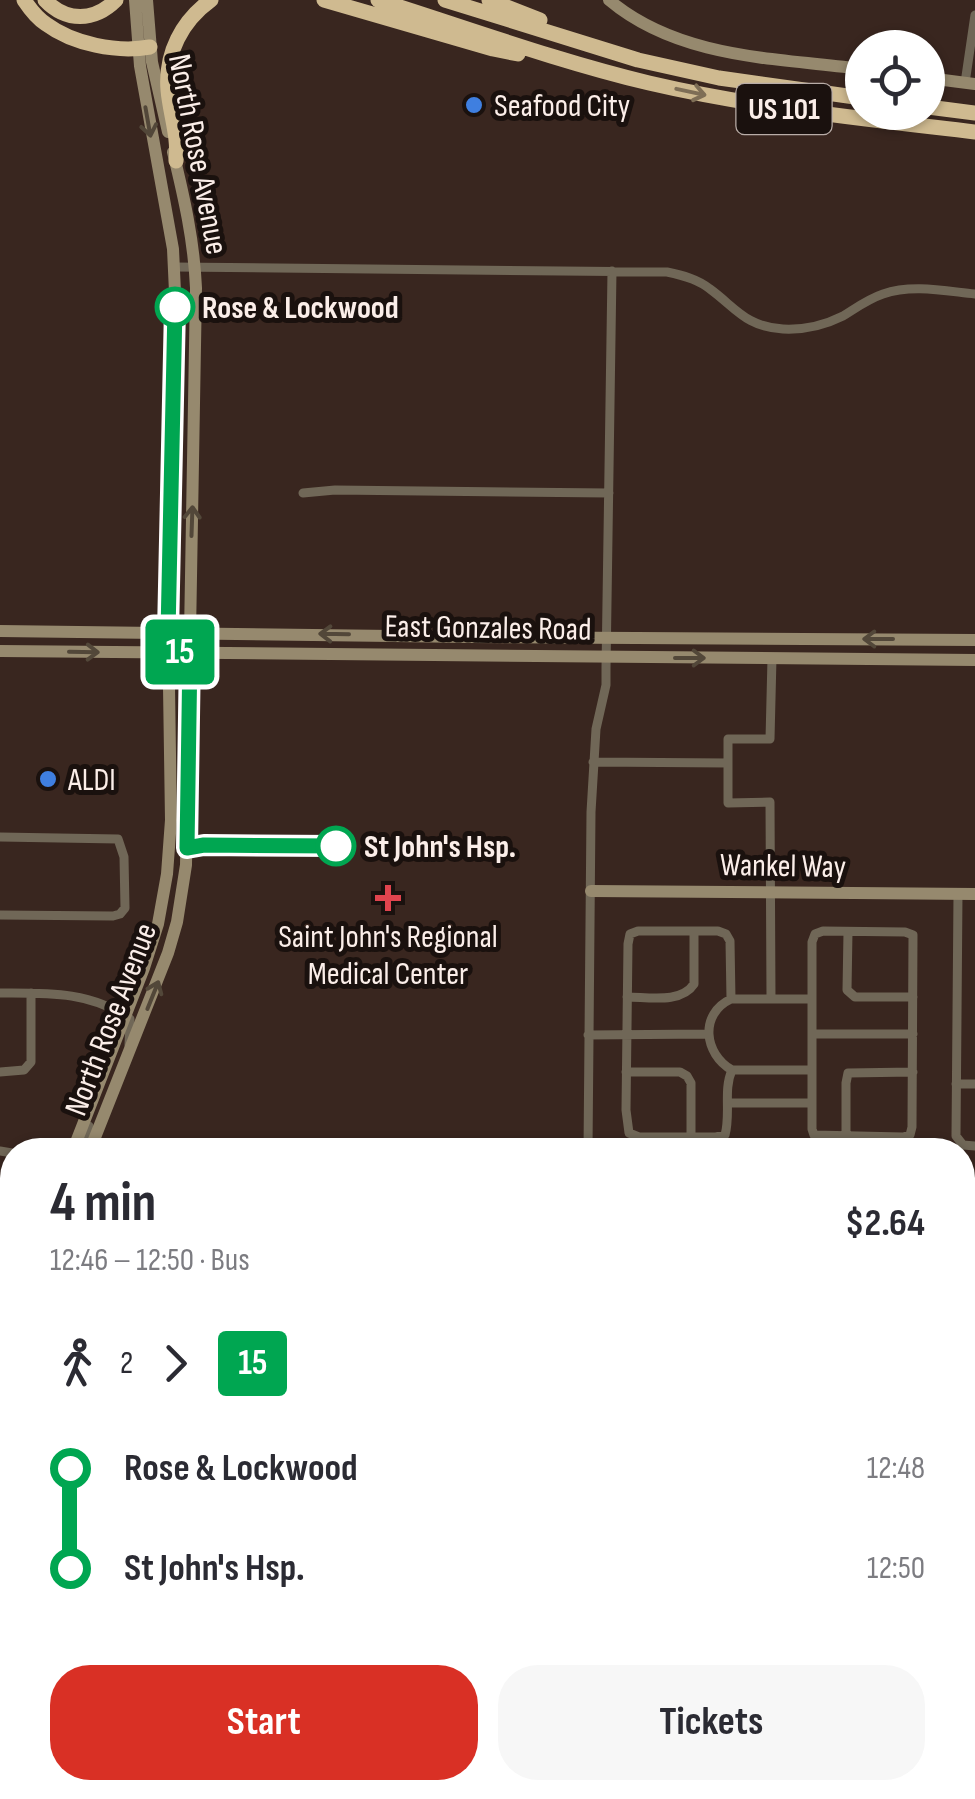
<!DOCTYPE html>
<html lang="en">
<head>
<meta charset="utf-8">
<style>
	:root { --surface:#fff; --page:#f7f7f7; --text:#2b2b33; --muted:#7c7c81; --accent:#d93025 }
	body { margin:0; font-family:"Sofia Sans Condensed",sans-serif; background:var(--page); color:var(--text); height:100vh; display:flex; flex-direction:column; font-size:38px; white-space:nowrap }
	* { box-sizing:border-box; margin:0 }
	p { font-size:32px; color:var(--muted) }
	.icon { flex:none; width:55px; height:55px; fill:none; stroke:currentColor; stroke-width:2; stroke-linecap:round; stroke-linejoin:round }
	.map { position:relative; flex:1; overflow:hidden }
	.drawer { position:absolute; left:0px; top:1138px; width:975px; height:662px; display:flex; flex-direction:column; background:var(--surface); border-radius:40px 40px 0 0; box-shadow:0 2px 8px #0004 }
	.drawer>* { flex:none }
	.badge { padding:0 20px; border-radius:8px; font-size:35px; line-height:65px }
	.controls { position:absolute; left:845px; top:30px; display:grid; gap:20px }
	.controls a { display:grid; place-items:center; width:100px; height:100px; border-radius:50%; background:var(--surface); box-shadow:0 2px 8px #0004; font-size:50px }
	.map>.badge { position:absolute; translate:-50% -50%; box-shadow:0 0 0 5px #fff }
	.legs { display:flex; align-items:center; gap:15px; height:110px; padding:0 50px; font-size:32px }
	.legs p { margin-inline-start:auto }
	.headline { display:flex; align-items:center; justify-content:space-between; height:170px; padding:0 50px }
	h1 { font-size:55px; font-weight:700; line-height:75px }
	.primary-button { display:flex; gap:20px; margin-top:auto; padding:20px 50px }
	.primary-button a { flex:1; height:115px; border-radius:40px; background:var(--accent); color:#fff; font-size:40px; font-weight:700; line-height:115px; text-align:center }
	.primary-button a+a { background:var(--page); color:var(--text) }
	ul { padding:0 50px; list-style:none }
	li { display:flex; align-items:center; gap:35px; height:100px; font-size:38px }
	li i { display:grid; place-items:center; width:15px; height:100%; margin:0 12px; background:currentColor }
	li i::after { content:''; width:25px; height:25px; margin:-12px; border:8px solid; border-radius:50%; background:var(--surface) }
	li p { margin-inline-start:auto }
	li:first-child i { background:linear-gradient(#0000 50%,currentColor 0) }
	li:last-child i { background:linear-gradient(currentColor 50%,#0000 0) }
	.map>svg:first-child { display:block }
</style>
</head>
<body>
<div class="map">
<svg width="975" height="1799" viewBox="0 0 975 1799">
	<rect width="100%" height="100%" fill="#39261f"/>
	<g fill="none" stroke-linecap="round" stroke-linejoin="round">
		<path stroke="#706757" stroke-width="9" d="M965 83 975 15
			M174 267 667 272C682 275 698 279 710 289 736 308 746 327 783 329 803 330 825 325 843 316 856 308 868 299 883 294 912 284 945 291 975 294
			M303 493 335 490 609 493
			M593 762 728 763
			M0 837 118 839 124 857 125 908 120 914 113 916 0 915
			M958 894 956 1136 963 1145 975 1146
			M823 931 905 932 913 935 912 1127 910 1135 903 1137 814 1135 812 1129V942L815 934Z
			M848 932 847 990 855 997H913
			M0 993C47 993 90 991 130 1019L129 1045
			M627 997C648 997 681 1004 694 984V931
			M731 999 730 941 726 934 718 931H638L630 934 628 944 626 1110 629 1133 639 1137H716L725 1135C731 1114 723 1090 732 1070
			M771 999 770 802 728 803V739H770L772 658
			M812 999H731C699 1014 704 1054 732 1070H812
			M812 1034H913
			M588 1035 708 1034
			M0 1072 24 1070 31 1062V993
			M626 1072H680L687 1076 691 1083V1136
			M956 1084H975
			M728 1103H812
			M846 1137V1083L848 1073 913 1072
			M85 1150 84 1144 89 1126
			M588 1150 591 812 596 729 606 685V668L612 271
			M0 1151 12 1153
			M0 1239H7L12 1236
			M962 1285 971 1282 975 1287
			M0 1315H12
			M962 1357H975
			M0 1376 12 1382
			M0 1462H12
			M0 1546 12 1547
			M962 1563H975
			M0 1629 12 1624
			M0 1682H12
			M962 1730H975
			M0 1738 12 1747
			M711 1795 913 1798
			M15 1799V1788
			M670 1799V1788
			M966 1799V1790L969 1784 975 1783"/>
		<path stroke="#96896e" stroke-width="12" d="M147 0 152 62 168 132
			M609 0C679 59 776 58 862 69
			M928 78 975 84
			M0 631 471 637 975 640
			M0 651 975 660
			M591 891 975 894
			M73 1150 144 968 158 924 167 874 171 820 168 620 175 292 173 249 140 66 135 0
			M90 1150 168 953 177 922 186 865 196 288C194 241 184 197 173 152
			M38 1799V1788
			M60 1799V1788"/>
		<path stroke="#cfba90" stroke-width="15" d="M24 0C30 9 37 18 46 24 73 44 117 53 150 47
			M45 0C66 22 94 22 116 0
			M324 0 493 49 518 54
			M378 0C467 28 557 61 649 83 756 108 866 119 975 132
			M445 0 638 60 719 78 862 98
			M489 0 540 20
			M928 107 975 113
			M176 161C179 137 170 114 168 90 165 53 182 21 211 0"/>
	</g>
	<defs><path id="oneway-shaft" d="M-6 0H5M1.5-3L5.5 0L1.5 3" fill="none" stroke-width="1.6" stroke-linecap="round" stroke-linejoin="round" transform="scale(2.5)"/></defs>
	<use stroke="#7e6e56" href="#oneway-shaft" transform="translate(691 92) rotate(12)"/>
	<g stroke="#524739">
		<use href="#oneway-shaft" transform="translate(148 122) rotate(80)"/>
		<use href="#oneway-shaft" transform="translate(192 521) rotate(-88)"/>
		<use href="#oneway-shaft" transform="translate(334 634) rotate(-179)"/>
		<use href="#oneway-shaft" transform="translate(878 639) rotate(-180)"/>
		<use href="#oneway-shaft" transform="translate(84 652) rotate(1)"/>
		<use href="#oneway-shaft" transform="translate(690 658)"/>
		<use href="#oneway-shaft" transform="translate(153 995) rotate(-68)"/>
	</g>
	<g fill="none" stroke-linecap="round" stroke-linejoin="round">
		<g stroke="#fff" stroke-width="22">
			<path id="line-1" d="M175 307 168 633 169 652H190L187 848 204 845 336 846"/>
		</g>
		<use href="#line-1" stroke="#00a651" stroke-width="15"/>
	</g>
	<g fill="#3f7fe0" stroke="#1a110e" stroke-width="4">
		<circle cx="474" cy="105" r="10"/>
		<circle cx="48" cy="779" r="10"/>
	</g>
	<g fill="#fff" stroke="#00a651" stroke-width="5">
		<circle cx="175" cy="307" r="18"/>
		<circle cx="336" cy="846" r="18"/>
	</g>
	<path fill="#e0444e" stroke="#1a110e" stroke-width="4" d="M383 883h10v10h10v10h-10v10h-10v-10h-10v-10h10z"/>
	<g text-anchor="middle" stroke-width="10" stroke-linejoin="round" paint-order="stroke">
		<rect fill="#1a110e" stroke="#b8aca7" stroke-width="2.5" x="736.5" y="84" width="95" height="50" rx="8"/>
		<g font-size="30" font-weight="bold" fill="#fbeee9">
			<text x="784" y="119">US 101</text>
		</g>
		<g font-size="32" fill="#fbeee9" stroke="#1a110e" text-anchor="start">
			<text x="494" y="116">Seafood City</text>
			<text x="68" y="790">ALDI</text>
			<text x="388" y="947" text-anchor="middle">Saint John's Regional<tspan x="388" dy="37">Medical Center</tspan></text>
		</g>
		<g font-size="32" fill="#fbeee9" stroke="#1a110e">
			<text transform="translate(199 154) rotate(79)" y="11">North Rose Avenue</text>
			<text transform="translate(488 627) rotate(1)" y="11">East Gonzales Road</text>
			<text transform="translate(783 865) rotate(1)" y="11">Wankel Way</text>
			<text transform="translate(110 1019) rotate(-69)" y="11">North Rose Avenue</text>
		</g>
		<g font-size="32" font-weight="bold" fill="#fbeee9" stroke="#1a110e" text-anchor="start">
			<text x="202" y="318">Rose &amp; Lockwood</text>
			<text x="364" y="857">St John's Hsp.</text>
		</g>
	</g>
</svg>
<div class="controls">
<a><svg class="icon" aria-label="locate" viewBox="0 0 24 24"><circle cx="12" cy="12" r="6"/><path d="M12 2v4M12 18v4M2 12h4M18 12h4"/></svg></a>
</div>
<b class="badge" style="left:180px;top:652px;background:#00a651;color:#fff">15</b>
<section class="drawer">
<div class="headline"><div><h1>4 min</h1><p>12:46 – 12:50 · Bus</p></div><b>$2.64</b></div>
<div class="legs"><svg class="icon" aria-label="walk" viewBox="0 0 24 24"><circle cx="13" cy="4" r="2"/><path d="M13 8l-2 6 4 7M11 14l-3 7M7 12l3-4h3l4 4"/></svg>2<svg class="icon" aria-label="forward" viewBox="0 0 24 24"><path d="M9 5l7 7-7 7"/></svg><b class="badge" style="background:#00a651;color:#fff">15</b></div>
<ul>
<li><i style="color:#00a651"></i><b>Rose &amp; Lockwood</b><p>12:48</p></li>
<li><i style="color:#00a651"></i><b>St John's Hsp.</b><p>12:50</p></li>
</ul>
<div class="primary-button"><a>Start</a><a>Tickets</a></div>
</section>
</div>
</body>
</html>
